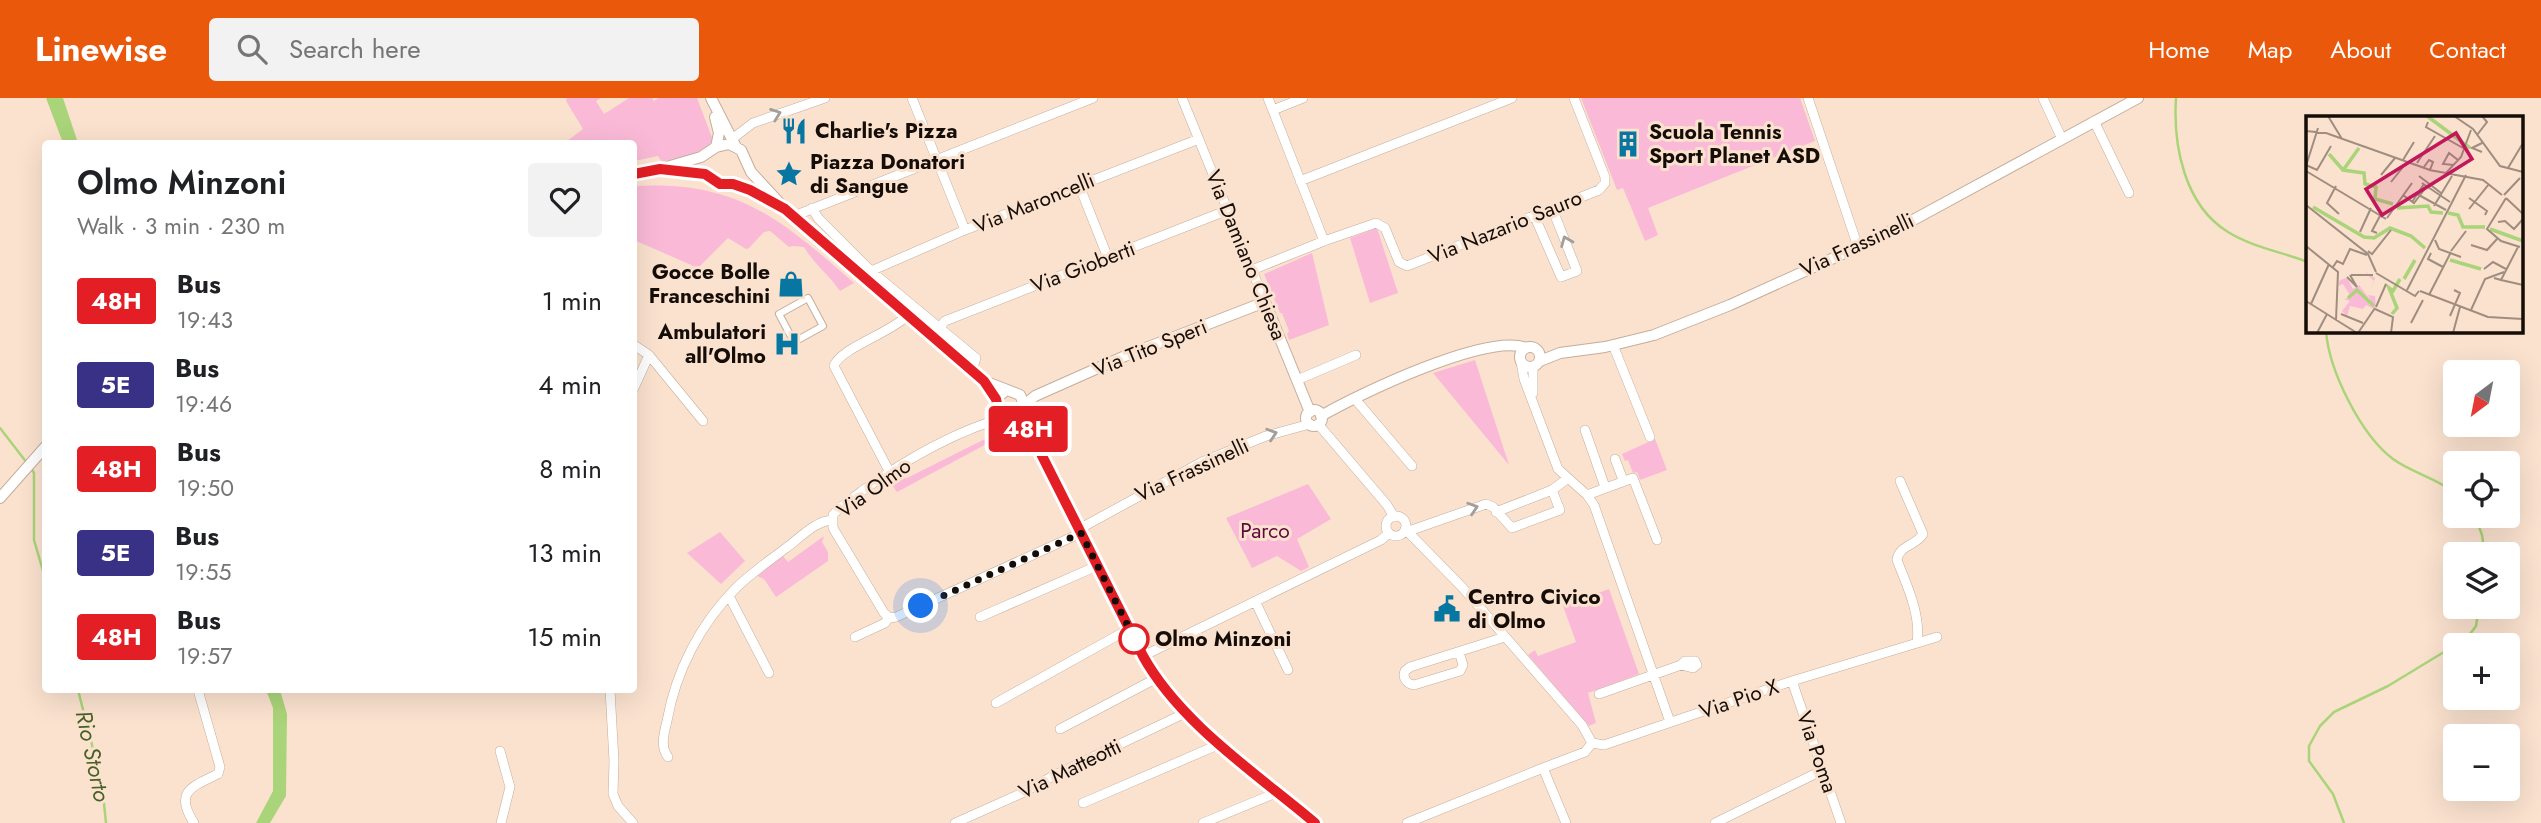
<!DOCTYPE html>
<html lang="en">
<head>
<meta charset="utf-8">
<style>
	:root { --surface:#fff; --page:#f2f2f2; --text:#202124; --muted:#757577; --accent:#ea580c }
	body { margin:0; font-family:Jost,sans-serif; background:var(--page); color:var(--text); height:100vh; display:flex; flex-direction:column; font-size:26px; white-space:nowrap }
	* { box-sizing:border-box; margin:0 }
	p { font-size:23px; color:var(--muted) }
	.icon { flex:none; width:38px; height:38px; fill:none; stroke:currentColor; stroke-width:2; stroke-linecap:round; stroke-linejoin:round }
	.map { position:relative; flex:1; overflow:hidden }
	.details { position:absolute; left:42px; top:42px; width:595px; height:553px; display:flex; flex-direction:column; background:var(--surface); border-radius:7px; box-shadow:0 7px 28px #0002 }
	.details>* { flex:none }
	.badge { padding:0 14px; border-radius:5px; font-size:24px; line-height:46px }
	.needle { width:46px; rotate:212deg }
	.controls { position:absolute; left:2443px; top:262px; display:grid; gap:14px }
	.controls a { display:grid; place-items:center; width:77px; height:77px; border-radius:7px; background:var(--surface); box-shadow:0 7px 28px #0002; font-size:35px }
	.you { position:absolute; width:35px; height:35px; margin:-18px; border:5px solid #fff; border-radius:50%; background:#1a73e8; box-shadow:0 0 0 10px #1a73e833 }
	.map>.badge { position:absolute; translate:-50% -50%; box-shadow:0 0 0 4px #fff }
	.round { display:grid; place-items:center; flex:none; width:74px; height:74px; border-radius:7px; background:var(--page) }
	.overview { display:flex; align-items:center; justify-content:space-between; height:119px; padding:0 35px }
	h1 { font-size:33px; font-weight:600; line-height:52px }
	ul { padding:0; list-style:none }
	li { display:flex; align-items:center; gap:21px; height:84px; padding:0 35px }
	li div { flex:1 }
	li b { display:block; font-size:26px }
	li em { font-style:normal }
	li .badge { min-width:77px; font-weight:700; text-align:center }
	header { display:flex; align-items:center; gap:42px; box-sizing:border-box; height:98px; padding:0 35px; background:var(--accent); color:#fff }
	header strong { font-size:33px }
	nav { display:flex; gap:38px; margin-inline-start:auto; font-size:24px }
	.search { width:490px; height:63px; background:var(--page); display:flex; align-items:center; gap:18px; box-sizing:border-box; padding:0 24px; border-radius:7px; color:var(--muted); font-size:26px }
	.map>svg:first-child { display:block }
</style>
</head>
<body>
<header>
<strong>Linewise</strong>
<div class="search"><svg class="icon" aria-label="search" viewBox="0 0 24 24"><circle cx="10" cy="10" r="6"/><path d="M15 15l6 6"/></svg>Search here</div>
<nav><a>Home</a><a>Map</a><a>About</a><a>Contact</a></nav>
</header>
<div class="map">
<svg width="2541" height="725" viewBox="0 0 2541 725">
	<rect width="100%" height="100%" fill="#fbe2cf"/>
	<path fill="#fabad7" d="M567 0H601L596 3 604 16 629 0H652L654 3 659 0H697L713 42 706 53 662 64 658 58 634 63V46H563L583 31 566 3Z
		M1581 0H1800L1815 43 1648 110 1658 137 1645 143 1623 90 1617 92Z
		M634 88C737 82 781 121 854 185L840 193C829 177 814 166 804 149L793 148 789 149 770 133 764 134 749 150 746 151 728 140 698 170 634 142Z
		M1377 130 1398 195 1370 205 1350 140Z
		M1312 155 1329 227 1289 242 1287 236 1289 233 1282 215H1280L1264 176Z
		M1475 262 1509 367 1433 275Z
		M1001 333 1009 334 897 394 889 383 894 380H907Z
		M1655 341 1667 372 1640 382 1637 374 1633 375 1628 362 1625 363 1622 356Z
		M1308 386 1331 421 1297 441 1309 469 1301 473 1277 458 1252 470 1226 420Z
		M720 434 745 463 721 486 687 455Z
		M824 438 822 444 828 454V463L776 499 764 481 757 478 783 458 788 464Z
		M1609 491 1639 576 1588 595 1596 625 1589 628 1528 557 1535 552 1538 558 1576 544 1563 508Z"/>
	<path fill="#aad479" d="M46 0H63L78 45H63Z
		M266 592H280L287 616 286 698 270 725H256L273 693V610Z"/>
	<g fill="none" stroke-linecap="round" stroke-linejoin="round">
		<path stroke="#aad479" stroke-width="2.5" d="M2176 0C2173 47 2184 107 2228 134 2252 149 2282 154 2308 164
			M2326 233C2329 273 2361 337 2393 361 2412 375 2437 380 2455 395
			M0 330 27 365
			M31 370 34 375V442L46 483
			M2475 418 2482 437 2485 457
			M78 592 102 686 106 725
			M2344 725 2333 696 2309 663V648L2320 628 2334 614 2388 588 2467 540 2476 528 2479 509"/>
		<g stroke="#c5ad9b" stroke-width="8">
			<path id="pedestrian" d="M808 200 823 228 794 244 779 216Z"/>
		</g>
		<g stroke="#c5ad9b" stroke-width="10">
			<path id="minor" d="M912 0 965 132
				M1182 0 1265 204
				M1268 0 1324 143
				M1808 0 1858 149
				M2043 0 2062 41
				M1273 12 1303 0
				M2094 23 2129 95
				M732 41 753 25 825 0
				M1300 83 1512 0
				M1079 87 1108 160
				M812 110 818 120 871 173 976 260 972 272
				M1534 117 1561 179 1577 173 1552 110
				M794 118 1093 0
				M1252 172 1324 143 1376 125 1385 130 1399 164 1407 168 1599 92 1605 85V79L1574 0
				M866 179 871 173 965 132 1199 41
				M940 229 945 223 1228 112
				M634 247 649 257 634 290
				M1613 247 1650 339
				M649 257 703 323
				M1521 264 1524 281 1558 371 1587 397 1594 407 1670 624
				M1297 282 1356 257
				M1533 295V269
				M1355 301 1412 368
				M1005 319C954 334 905 362 862 393 852 401 841 407 833 417V430L884 515 890 520 896 519 1081 435
				M1318 326 1387 407 1394 419
				M1585 332 1605 389
				M1615 361 1623 382
				M889 373 834 268C840 250 891 235 908 217
				M1900 383 1923 436C1916 448 1899 447 1897 462 1907 488 1921 516 1917 545
				M1587 397 1633 380 1657 442
				M1496 414 1552 392
				M1386 428a10 10 0 1 1 20 0a10 10 0 1 1-20 0Z
				M1079 431 1202 364 1266 338 1310 326
				M1405 431 1461 488 1582 627 1592 645
				M1409 433 1486 406 1493 409 1512 430 1560 412 1552 392 1567 381
				M729 498 769 575
				M1255 503 1288 572
				M980 519 1097 468
				M855 539 885 525 889 519
				M1459 554 1463 567 1460 573 1414 587C1407 586 1402 580 1405 573L1410 569 1505 539
				M1143 558 1381 442 1389 435
				M1792 583 1841 725
				M610 592 614 663 613 696 618 708 633 725
				M1599 596 1681 567 1685 563H1695L1697 567 1693 570 1681 567
				M996 605 1129 531
				M1060 631 1157 580
				M1592 645 1604 647 1792 583 1937 539
				M500 653 510 689 501 725
				M668 659C660 649 664 635 667 623 676 573 700 526 736 490 751 475 769 463 786 450 800 440 815 423 832 422
				M1083 705 1213 649 1218 644
				M194 725C174 694 191 689 218 676L220 669 198 592
				M955 725 1020 696 1055 677 1179 618 1184 614
				M1203 725 1271 697 1276 692
				M1407 725 1543 670
				M1566 725 1543 670 1585 654 1592 645
				M1715 725 1823 672"/>
		</g>
		<g stroke="#c5ad9b" stroke-width="12">
			<path id="tertiary" d="M711 0 736 49
				M715 19 719 35 716 49
				M663 71 705 76 720 86H733L775 106
				M634 76 660 71 701 59 716 49 729 46 741 52 751 74 785 111 984 283 996 301
				M1520 259a10 10 0 1 1 20 0a10 10 0 1 1-20 0Z
				M1540 263 1560 255 1605 249 1654 237 1730 207 1858 149 1915 121 2138 0
				M984 283 1020 297 1023 304 1022 311 1013 319 1001 317 996 310V301L1006 292
				M1023 308 1035 298 1125 258 1265 204 1310 314
				M1306 320a8 8 0 1 1 16 0a8 8 0 1 1-16 0Z
				M1021 314 1143 558C1181 626 1256 675 1315 725
				M1321 318C1357 297 1488 234 1526 250
				M0 400 46 348"/>
		</g>
		<use href="#pedestrian" stroke="#fff" stroke-width="6"/>
		<use href="#minor" stroke="#fff" stroke-width="9"/>
		<use href="#tertiary" stroke="#fff" stroke-width="10"/>
	</g>
	<defs><path id="oneway-chevron" d="M-2-3.5L2.5 0L-2 3.5" fill="none" stroke-width="1.6" stroke-linecap="round" stroke-linejoin="round" transform="scale(1.75)"/></defs>
	<g stroke="#a19e9c">
		<use href="#oneway-chevron" transform="translate(776 16) rotate(-20)"/>
		<use href="#oneway-chevron" transform="translate(1566 143) rotate(-112)"/>
		<use href="#oneway-chevron" transform="translate(1272 336) rotate(-18)"/>
		<use href="#oneway-chevron" transform="translate(1473 410) rotate(-18)"/>
	</g>
	<g fill="none" stroke-linecap="round" stroke-linejoin="round">
		<g stroke="#fff" stroke-width="16">
			<path id="line" d="M634 76 660 71 705 76 720 86H733L750 92 785 111 984 283 996 301 999 314 1005 319H1013L1028 330 1143 558C1180 625 1257 676 1315 725"/>
		</g>
		<use href="#line" stroke="#e31e24" stroke-width="10"/>
		<path stroke="#150d07" stroke-width="7" stroke-dasharray="0 12.6" d="M921 508 1081 435 1136 544 1134 541"/>
	</g>
	<defs>
		<g id="restaurant-bare" transform="scale(2.1)"><path d="M-5-6h1v4h1v-4h1v4h1v-4h1v5L-1.5 .5V6h-2V.5L-5-1ZM5-6V6H3V1.5H1.5Q1.5-4 5-6Z" fill="#0776a0" stroke="#fbe2cf" stroke-width="2.5" paint-order="stroke"/></g>
		<g id="building-bare" transform="scale(2.1)"><path d="M-4-6H4V6H1V3H-1V6H-4ZM-2.5-4.3h1.7v1.8h-1.7ZM.8-4.3h1.7v1.8H.8ZM-2.5-1h1.7V.8h-1.7ZM.8-1h1.7V.8H.8Z" fill="#0776a0" stroke="#fbe2cf" stroke-width="2.5" paint-order="stroke"/></g>
		<g id="sight-bare" transform="scale(2.1)"><path d="M0-6L1.8-2.2L6-1.7L2.9 1.2L3.7 5.4L0 3.3L-3.7 5.4L-2.9 1.2L-6-1.7L-1.8-2.2Z" fill="#0776a0" stroke="#fbe2cf" stroke-width="2.5" paint-order="stroke"/></g>
		<g id="shop-bare" transform="scale(2.1)"><path d="M-5-2.5h2.3a2.7 3.5 0 0 1 5.4 0H5L5.5 6h-11ZM-1.5-2.5h3a1.5 2.3 0 0 0-3 0Z" fill="#0776a0" stroke="#fbe2cf" stroke-width="2.5" paint-order="stroke"/></g>
		<g id="hospital-bare" transform="scale(2.1)"><path d="M-5-5h3v3.5h4V-5h3V5h-3V1.5h-4V5h-3Z" fill="#0776a0" stroke="#fbe2cf" stroke-width="2.5" paint-order="stroke"/></g>
		<g id="civic-bare" transform="scale(2.1)"><path d="M-.6-6.5H3V-4.5H.6V-3L4-1V1h2V6H-6V1h2V-1L-.6-3ZM-1.2 2.5V6h2.4V2.5Z" fill="#0776a0" stroke="#fbe2cf" stroke-width="2.5" paint-order="stroke"/></g>
	</defs>
	<g fill-rule="evenodd">
		<use href="#restaurant-bare" x="794" y="33"/>
		<use href="#building-bare" x="1628" y="46"/>
		<use href="#sight-bare" x="789" y="76"/>
		<use href="#shop-bare" x="791" y="186"/>
		<use href="#hospital-bare" x="787" y="246"/>
		<use href="#civic-bare" x="1447" y="511"/>
	</g>
	<circle fill="#fff" stroke="#e31e24" stroke-width="3.5" cx="1134" cy="541" r="14"/>
	<g text-anchor="middle" stroke-width="6" stroke-linejoin="round" paint-order="stroke">
		<g font-size="21" font-weight="bold" fill="#150d07" stroke="#fbe2cf" text-anchor="start">
			<text x="815" y="40">Charlie's Pizza</text>
			<text x="1649" y="41">Scuola Tennis<tspan x="1649" dy="24">Sport Planet ASD</tspan></text>
			<text x="810" y="71">Piazza Donatori<tspan x="810" dy="24">di Sangue</tspan></text>
			<text x="770" y="181" text-anchor="end">Gocce Bolle<tspan x="770" dy="24">Franceschini</tspan></text>
			<text x="766" y="241" text-anchor="end">Ambulatori<tspan x="766" dy="24">all'Olmo</tspan></text>
			<text x="1468" y="506">Centro Civico<tspan x="1468" dy="24">di Olmo</tspan></text>
		</g>
		<g font-size="21" fill="#150d07" stroke="#fbe2cf">
			<text transform="translate(1034 105) rotate(-22)" y="7">Via Maroncelli</text>
			<text transform="translate(1505 129) rotate(-22)" y="7">Via Nazario Sauro</text>
			<text transform="translate(1857 147) rotate(-25)" y="7">Via Frassinelli</text>
			<text transform="translate(1246 157) rotate(68)" y="7">Via Damiano Chiesa</text>
			<text transform="translate(1083 169) rotate(-21)" y="7">Via Gioberti</text>
			<text transform="translate(1150 250) rotate(-22)" y="7">Via Tito Speri</text>
			<text transform="translate(1192 372) rotate(-25)" y="7">Via Frassinelli</text>
			<text transform="translate(874 390) rotate(-36)" y="7">Via Olmo</text>
			<text transform="translate(1739 601) rotate(-19)" y="7">Via Pio X</text>
			<text transform="translate(1817 654) rotate(71)" y="7">Via Poma</text>
			<text transform="translate(1070 671) rotate(-26)" y="7">Via Matteotti</text>
		</g>
		<g font-size="21" fill="#5e083c" stroke="#fbe2cf">
			<text x="1265" y="440">Parco</text>
		</g>
		<g font-size="21" font-weight="bold" fill="#150d07" stroke="#fbe2cf" text-anchor="start">
			<text x="1155" y="548">Olmo Minzoni</text>
		</g>
		<g font-size="23" font-style="italic" fill="#476123" stroke="#fbe2cf">
			<text transform="translate(93 658) rotate(78)" y="8">Rio Storto</text>
		</g>
	</g>
	<g transform="translate(2306 18)">
		<rect width="217" height="217" fill="#fbe2cf"/>
		<path d="M59 156 69 162 68 166 62 179 69 180 70 194 60 189 57 193 44 190 41 200 36 195 44 185 38 183 45 181 37 168 32 170 34 164 41 162 47 173 53 169 65 185 62 179 68 165Z" fill="#fabad7"/>
		<path fill="none" stroke="#aad479" stroke-width="3.5" d="M121 0 164 32M23 38 37 54 58 57 59 68 70 71 69 83 87 88M38 53 53 32M7 91 58 121 68 122 84 112 105 120 119 132M91 92 122 90 125 96 137 97M142 97 152 99 157 111H179M184 113 217 125M144 144 175 153M98 163 109 144M42 182 51 174 68 190M86 198 91 192 83 172 87 175 94 163"/>
		<path fill="none" stroke="#9f8d7f" stroke-width="2" d="M22 0 36 23M148 0 167 13 194 50 217 56M122 6 120 11 157 32M0 15 20 17 124 54M171 19 181 6 176 0M176 27 166 32 176 36M97 44 108 26M111 47 129 20M0 49 11 54 25 30M148 49 137 48 143 37 152 44M0 50 12 12M118 51 123 44 127 46 124 54M202 52 217 27M123 54 140 57 155 41 165 14M0 55 80 103M139 57 177 64 196 79M75 59 89 42M113 60 135 77M85 66 101 46M116 67 144 86M30 70 21 87 33 98M111 78 140 94M97 79 108 87 121 70M198 79 214 62M163 82 181 95 179 99M200 82 181 113 195 125 214 131M200 82 217 98M106 86 118 68M0 89 62 138 70 156M128 90 146 60M163 93 183 68M81 102 106 67M192 106 199 105 208 113 217 103M54 116 65 92M71 117 66 115 75 98M129 124 133 133 155 141M165 129 181 134 191 123M0 130 32 156 30 204M62 135 66 138 85 114M145 135 160 115M125 137 122 143 137 151M27 151 31 145 37 148 44 133 61 139M178 153 187 146 200 153M70 157 109 180 113 175M45 159H67M41 161 51 171 44 159M188 162 195 164 212 131M195 164 217 169M101 174 160 59M114 175 182 201 217 203M123 179 145 136M0 185 51 217M5 188 23 148M70 191 80 168M69 193 87 201 85 217M165 194 179 163 198 156M35 198 57 207M144 200 154 177 148 174M105 207 117 184M11 217 21 198M52 217 69 192M147 217 154 191"/>
		<path fill="#c2185b" fill-opacity="0.15" stroke="#c2185b" stroke-width="3.5" d="M150 17 166 43 76 99 60 73Z"/>
		<rect width="217" height="217" fill="none" stroke="#150d07" stroke-width="3.5"/>
	</g>
</svg>
<div class="controls">
<a><svg class="needle" viewBox="-14 -14 28 28"><path d="M0-13l5 13h-10z" fill="#e53935"/><path d="M0 13l5-13h-10z" fill="#757577"/></svg></a>
<a><svg class="icon" aria-label="locate" viewBox="0 0 24 24"><circle cx="12" cy="12" r="6"/><path d="M12 2v4M12 18v4M2 12h4M18 12h4"/></svg></a>
<a><svg class="icon" aria-label="layers" viewBox="0 0 24 24"><path d="M12 4l9 5-9 5-9-5zM3 14l9 5 9-5"/></svg></a>
<a>+</a>
<a>−</a>
</div>
<div class="you" style="left:921px;top:508px"></div>
<b class="badge" style="left:1028px;top:331px;background:#e31e24;color:#fff">48H</b>
<section class="details">
<div class="overview"><div><h1>Olmo Minzoni</h1><p>Walk · 3 min · 230 m</p></div><a class="round"><svg class="icon" aria-label="heart" viewBox="0 0 24 24"><path d="M12 20l-8-8c-3-5 5-10 8-4 3-6 11-1 8 4z"/></svg></a></div>
<ul>
<li><span class="badge" style="background:#e31e24;color:#fff">48H</span><div><b>Bus</b><p>19:43</p></div><em>1 min</em></li>
<li><span class="badge" style="background:#393185;color:#fff">5E</span><div><b>Bus</b><p>19:46</p></div><em>4 min</em></li>
<li><span class="badge" style="background:#e31e24;color:#fff">48H</span><div><b>Bus</b><p>19:50</p></div><em>8 min</em></li>
<li><span class="badge" style="background:#393185;color:#fff">5E</span><div><b>Bus</b><p>19:55</p></div><em>13 min</em></li>
<li><span class="badge" style="background:#e31e24;color:#fff">48H</span><div><b>Bus</b><p>19:57</p></div><em>15 min</em></li>
</ul>
</section>
</div>
</body>
</html>
